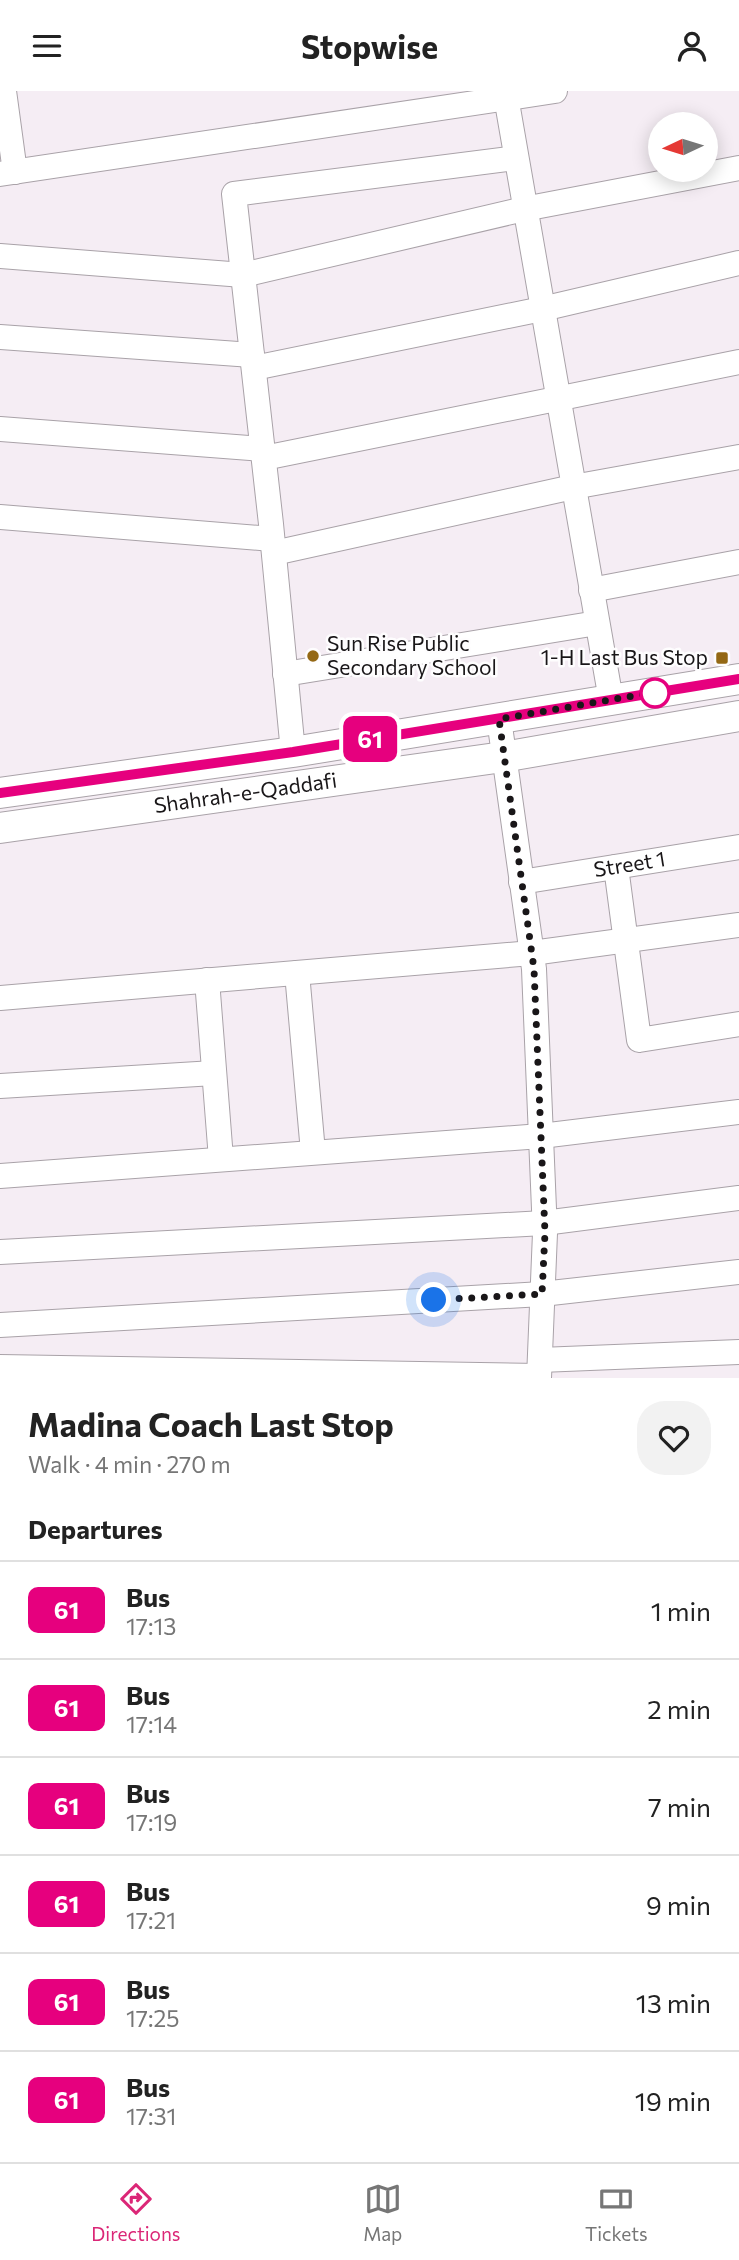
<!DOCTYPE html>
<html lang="en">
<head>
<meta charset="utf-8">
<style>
	:root { --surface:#fff; --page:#f2f2f2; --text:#222; --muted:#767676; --line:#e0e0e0; --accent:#db2777 }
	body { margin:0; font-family:Commissioner,sans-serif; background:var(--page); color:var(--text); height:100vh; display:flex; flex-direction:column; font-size:26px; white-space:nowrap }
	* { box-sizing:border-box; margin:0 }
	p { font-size:23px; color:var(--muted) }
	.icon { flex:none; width:38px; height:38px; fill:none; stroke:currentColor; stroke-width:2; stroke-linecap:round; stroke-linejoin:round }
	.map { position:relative; height:1287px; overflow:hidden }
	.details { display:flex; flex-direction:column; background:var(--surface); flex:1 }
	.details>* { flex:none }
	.badge { padding:0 14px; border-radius:10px; font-size:24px; line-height:46px }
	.needle { width:46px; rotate:266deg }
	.buttons { position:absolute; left:648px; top:21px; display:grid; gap:14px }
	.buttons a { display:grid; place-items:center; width:70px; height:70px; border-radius:50%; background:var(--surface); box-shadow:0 4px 18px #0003; font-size:35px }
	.you { position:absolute; width:35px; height:35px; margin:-18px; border:5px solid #fff; border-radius:50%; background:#1a73e8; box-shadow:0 0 0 10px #1a73e833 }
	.map>.badge { position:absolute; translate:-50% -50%; box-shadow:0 0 0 4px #fff }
	h2 { padding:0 28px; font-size:26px; line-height:63px }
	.round { display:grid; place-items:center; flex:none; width:74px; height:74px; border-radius:28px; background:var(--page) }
	.head { display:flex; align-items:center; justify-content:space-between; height:119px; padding:0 28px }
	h1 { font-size:33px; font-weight:700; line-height:52px }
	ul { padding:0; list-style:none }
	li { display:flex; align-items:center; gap:21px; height:98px; padding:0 28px; border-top:2px solid var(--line) }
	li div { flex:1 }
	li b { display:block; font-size:26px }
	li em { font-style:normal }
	li .badge { min-width:77px; font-weight:700; text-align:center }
	header { display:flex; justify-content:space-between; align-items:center; height:91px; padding:0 28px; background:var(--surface); font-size:32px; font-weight:700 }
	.tab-bar { display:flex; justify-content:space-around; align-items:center; height:98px; border-top:2px solid var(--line); background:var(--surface); font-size:19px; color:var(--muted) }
	.tab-bar a { display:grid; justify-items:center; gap:4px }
	.tab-bar .active { color:var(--accent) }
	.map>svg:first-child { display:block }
</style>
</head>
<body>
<header><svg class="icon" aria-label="menu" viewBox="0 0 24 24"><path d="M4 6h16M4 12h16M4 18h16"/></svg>Stopwise<svg class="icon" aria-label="person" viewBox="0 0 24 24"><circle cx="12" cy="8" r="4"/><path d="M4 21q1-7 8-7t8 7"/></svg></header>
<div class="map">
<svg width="739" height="1287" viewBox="0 0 739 1287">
	<rect width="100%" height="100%" fill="#f5edf4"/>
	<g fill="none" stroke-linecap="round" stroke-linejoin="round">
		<g stroke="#a9a2a8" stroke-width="26">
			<g id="minor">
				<path d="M4 0 15 81"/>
				<path d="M505 0 611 609"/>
				<path d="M0 83 555 0"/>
				<path d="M0 165 243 184 524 118 739 77"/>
				<path d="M0 246 252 264"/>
				<path d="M254 277 542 218 739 172"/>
				<path d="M0 338 263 358"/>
				<path d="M264 367 739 271"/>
				<path d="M0 426 272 448"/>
				<path d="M274 462 573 396 739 366"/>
				<path d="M591 499 739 471"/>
				<path d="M285 583 597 532"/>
				<path d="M499 628 534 878 545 1142 539 1287"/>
				<path d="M293 661 271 433 234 103 516 67"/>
				<path d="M616 776 639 949 739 933"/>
				<path id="s1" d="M521 791 739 756"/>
				<path d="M297 882 313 1061"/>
				<path d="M207 889 221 1068"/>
				<path d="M0 907 532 862 739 834"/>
				<path d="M0 995 214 982"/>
				<path d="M0 1085 541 1045 739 1021"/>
				<path d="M0 1161 544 1132 739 1107"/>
				<path d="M0 1234 542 1203 739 1181"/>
				<path d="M540 1269 739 1261"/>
				<path d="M0 1276 539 1285"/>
			</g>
		</g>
		<g stroke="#a9a2a8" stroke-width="32">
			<g id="major">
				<path d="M0 702 293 661 739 588"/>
				<path id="s2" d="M0 737 503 666 739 625"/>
			</g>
		</g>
		<use href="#minor" stroke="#fff" stroke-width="24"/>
		<use href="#major" stroke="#fff" stroke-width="30"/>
	</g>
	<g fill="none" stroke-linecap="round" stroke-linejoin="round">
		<g stroke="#fff" stroke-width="16">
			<path id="line" d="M0 702 293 661 739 588"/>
		</g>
		<use href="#line" stroke="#e6007e" stroke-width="10"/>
		<path stroke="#191618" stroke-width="7" stroke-dasharray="0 12.6" d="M434 1209 542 1203 545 1142 534 878 499 628 662 600 655 602"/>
	</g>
	<g fill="#946814" stroke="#fefdfe" stroke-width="2.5">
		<circle cx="313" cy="565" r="7"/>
		<rect x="715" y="560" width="14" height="14" rx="3.5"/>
	</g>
	<circle fill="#fff" stroke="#e6007e" stroke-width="3.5" cx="655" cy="602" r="14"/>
	<g text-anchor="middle" stroke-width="5" stroke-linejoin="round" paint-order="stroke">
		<g font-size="21" fill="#191618" stroke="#fefdfe" text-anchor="start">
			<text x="327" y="560">Sun Rise Public<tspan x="327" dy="24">Secondary School</tspan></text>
			<text x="708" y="574" text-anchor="end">1-H Last Bus Stop</text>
		</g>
		<g font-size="21" fill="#191618" stroke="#fefdfe">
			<text dy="7" stroke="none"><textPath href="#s2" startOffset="248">Shahrah-e-Qaddafi</textPath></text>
			<text dy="7" stroke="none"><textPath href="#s1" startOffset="110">Street 1</textPath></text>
		</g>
	</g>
</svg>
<div class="buttons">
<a><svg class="needle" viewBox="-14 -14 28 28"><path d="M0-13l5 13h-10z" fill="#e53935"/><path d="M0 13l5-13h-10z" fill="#767676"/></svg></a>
</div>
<div class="you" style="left:434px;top:1209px"></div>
<b class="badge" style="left:370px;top:648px;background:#e6007e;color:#fff">61</b>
</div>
<section class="details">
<div class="head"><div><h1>Madina Coach Last Stop</h1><p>Walk · 4 min · 270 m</p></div><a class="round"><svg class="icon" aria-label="heart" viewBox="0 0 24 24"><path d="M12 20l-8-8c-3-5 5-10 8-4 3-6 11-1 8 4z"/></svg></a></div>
<h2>Departures</h2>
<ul>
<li><span class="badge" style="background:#e6007e;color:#fff">61</span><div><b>Bus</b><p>17:13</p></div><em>1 min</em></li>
<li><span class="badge" style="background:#e6007e;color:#fff">61</span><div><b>Bus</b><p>17:14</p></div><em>2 min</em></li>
<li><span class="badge" style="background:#e6007e;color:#fff">61</span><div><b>Bus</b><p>17:19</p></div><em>7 min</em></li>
<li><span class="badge" style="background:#e6007e;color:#fff">61</span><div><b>Bus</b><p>17:21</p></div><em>9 min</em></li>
<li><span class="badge" style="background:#e6007e;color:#fff">61</span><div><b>Bus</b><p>17:25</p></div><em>13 min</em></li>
<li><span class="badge" style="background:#e6007e;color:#fff">61</span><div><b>Bus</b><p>17:31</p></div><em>19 min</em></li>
</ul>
</section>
<nav class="tab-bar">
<a class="active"><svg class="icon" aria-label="directions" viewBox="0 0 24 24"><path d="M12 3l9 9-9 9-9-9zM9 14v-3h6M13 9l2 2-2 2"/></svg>Directions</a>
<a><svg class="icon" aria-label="map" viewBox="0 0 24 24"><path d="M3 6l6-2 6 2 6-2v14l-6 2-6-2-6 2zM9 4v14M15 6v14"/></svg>Map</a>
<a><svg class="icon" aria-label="tickets" viewBox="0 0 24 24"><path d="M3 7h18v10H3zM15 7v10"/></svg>Tickets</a>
</nav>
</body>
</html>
